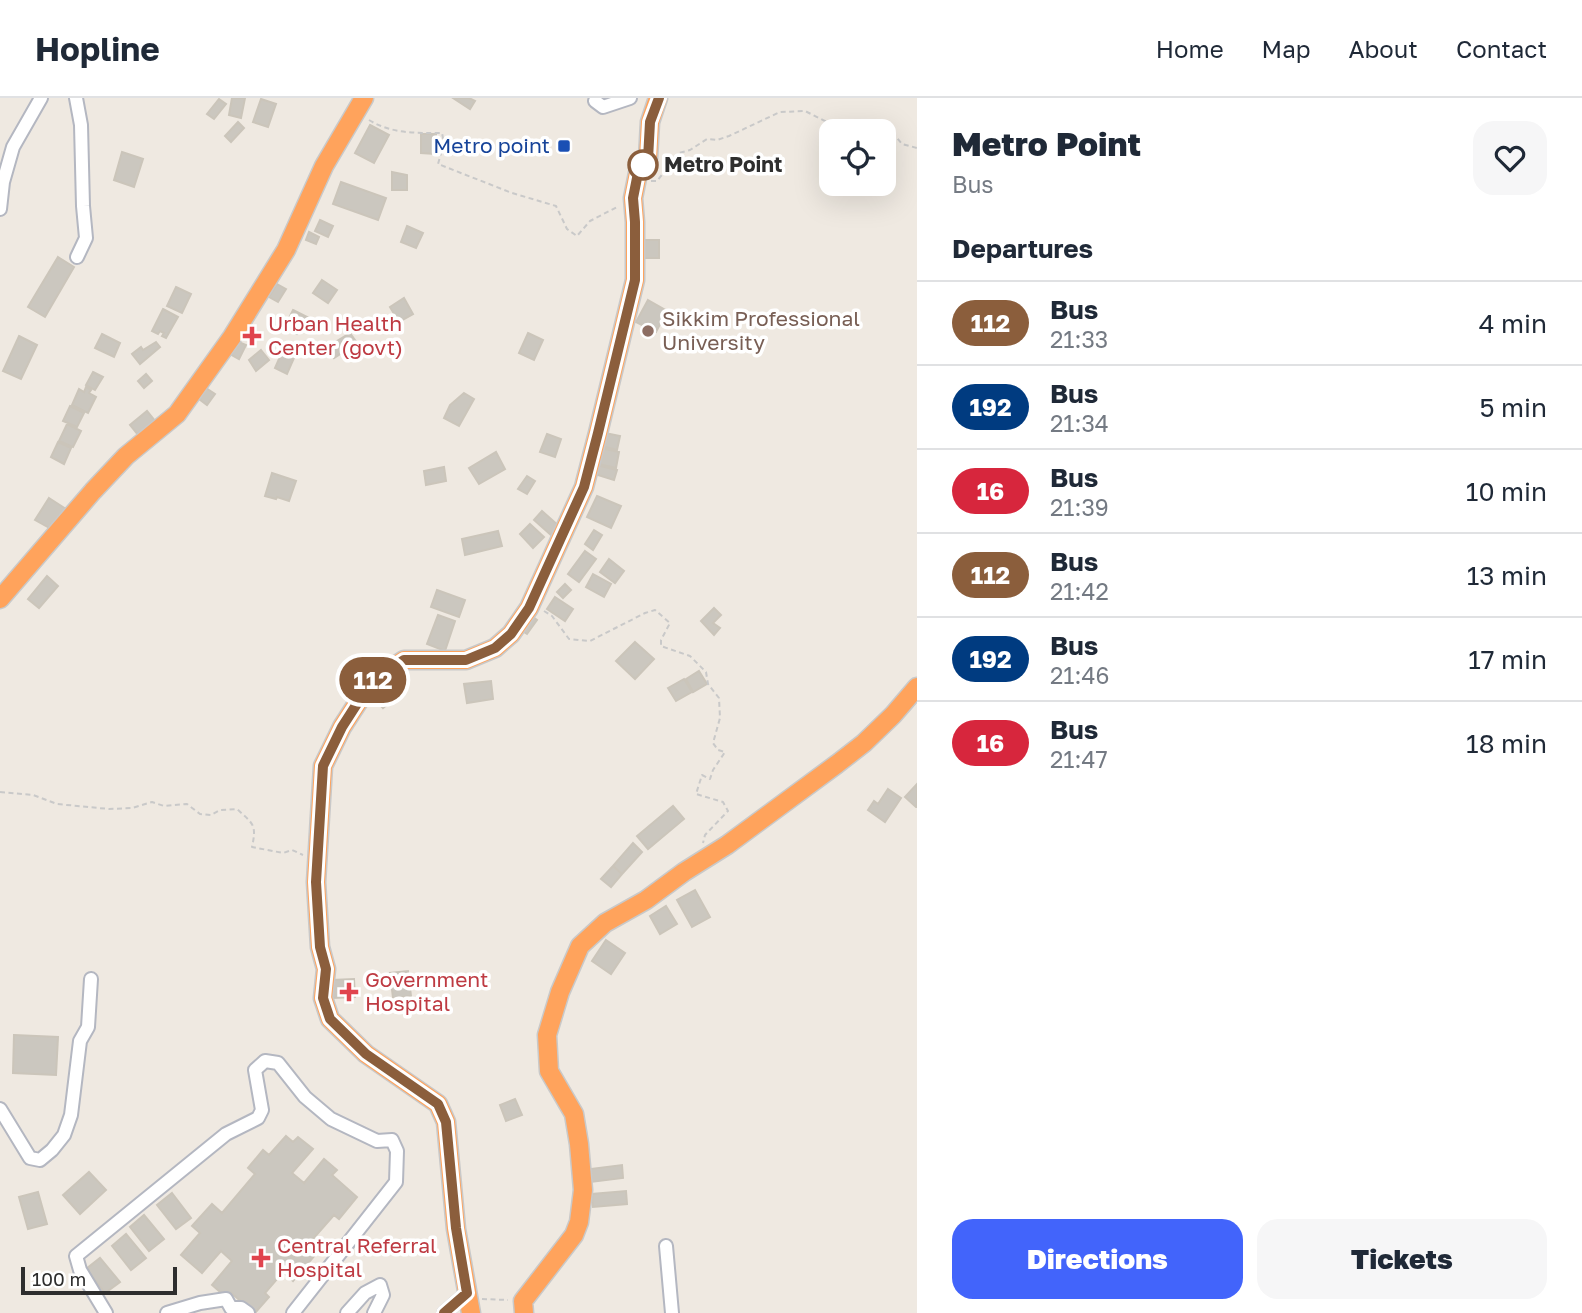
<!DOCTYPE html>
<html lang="en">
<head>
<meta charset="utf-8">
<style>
	:root { --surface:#fff; --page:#f6f6f7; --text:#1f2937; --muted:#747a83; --line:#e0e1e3; --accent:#4264fb }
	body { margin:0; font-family:"Golos Text",sans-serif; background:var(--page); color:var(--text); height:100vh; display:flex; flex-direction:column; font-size:26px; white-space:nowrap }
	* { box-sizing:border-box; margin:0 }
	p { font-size:23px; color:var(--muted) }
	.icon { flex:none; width:38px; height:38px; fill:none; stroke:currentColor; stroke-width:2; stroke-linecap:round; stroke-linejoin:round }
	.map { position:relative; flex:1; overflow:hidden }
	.panel { display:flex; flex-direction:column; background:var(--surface); width:665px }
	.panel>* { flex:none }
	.badge { padding:0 14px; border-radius:23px; font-size:24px; line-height:46px }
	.fabs { position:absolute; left:819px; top:21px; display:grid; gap:14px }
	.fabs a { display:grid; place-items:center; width:77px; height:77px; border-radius:14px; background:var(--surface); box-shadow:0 7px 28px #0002; font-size:35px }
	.scale { position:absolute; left:21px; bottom:18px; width:156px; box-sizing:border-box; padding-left:7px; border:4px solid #2e2e2e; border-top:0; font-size:19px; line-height:24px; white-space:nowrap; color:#2e2e2e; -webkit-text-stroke:5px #fff; paint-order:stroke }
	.map>.badge { position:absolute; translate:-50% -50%; box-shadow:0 0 0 4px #fff }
	h2 { padding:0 35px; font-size:26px; line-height:63px }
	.round { display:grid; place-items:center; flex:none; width:74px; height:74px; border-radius:21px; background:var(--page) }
	.overview { display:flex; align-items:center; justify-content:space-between; height:119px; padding:0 35px }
	h1 { font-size:33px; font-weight:800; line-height:52px }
	.cta { display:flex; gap:14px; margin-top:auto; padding:14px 35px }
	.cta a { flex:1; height:80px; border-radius:21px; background:var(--accent); color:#fff; font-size:28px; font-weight:800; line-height:80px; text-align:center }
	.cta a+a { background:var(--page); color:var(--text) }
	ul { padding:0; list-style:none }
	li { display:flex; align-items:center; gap:21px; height:84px; padding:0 35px; border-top:2px solid var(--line) }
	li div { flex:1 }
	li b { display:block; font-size:26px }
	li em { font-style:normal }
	li .badge { min-width:77px; font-weight:700; text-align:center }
	header { display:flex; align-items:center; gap:42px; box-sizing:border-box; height:98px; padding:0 35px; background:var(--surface); border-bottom:2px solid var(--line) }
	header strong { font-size:33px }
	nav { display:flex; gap:38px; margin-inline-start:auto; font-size:24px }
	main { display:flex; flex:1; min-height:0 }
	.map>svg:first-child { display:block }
</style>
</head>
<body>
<header>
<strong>Hopline</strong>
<nav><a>Home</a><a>Map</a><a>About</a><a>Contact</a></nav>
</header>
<main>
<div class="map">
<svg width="917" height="1215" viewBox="0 0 917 1215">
	<rect width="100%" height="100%" fill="#efe9e1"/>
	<path fill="#cbc7bf" stroke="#cbc5ba" stroke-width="2" d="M232 0H245L241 20 229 17Z
		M453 0H469L475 3 470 11Z
		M219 1 226 6 214 21 207 16Z
		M261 1 276 6 268 29 253 24Z
		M238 24 244 30 231 44 225 38Z
		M370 27 389 37 374 65 355 55Z
		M421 36H436L435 56 421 55Z
		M122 54 143 61 134 89 114 82Z
		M392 74 407 77V92H392Z
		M341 84 386 100 378 122 333 106Z
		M320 122 333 128 328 139 315 133Z
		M407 128 423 135 416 150 401 144Z
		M309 134 319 139 316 146 306 142Z
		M643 142H659V160H643Z
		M58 159 74 169 45 219 28 209Z
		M322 182 337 192 328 205 313 195Z
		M277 186 286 191 278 204 269 199Z
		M176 189 191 196 182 215 167 208Z
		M404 200 413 216 399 224 390 209Z
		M648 202 667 213 656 234 636 224Z
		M163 211 178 219 166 240 162 238 164 235 160 233 158 236 152 233Z
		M293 212 315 223 311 232 305 230 303 234 301 233 297 236 284 230Z
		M350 235 357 245 334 260 327 249Z
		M528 235 543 242 534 262 519 255Z
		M102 236 120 245 114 259 95 250Z
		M19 238 37 247 21 281 3 273Z
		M236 243 246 247 239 261 230 256Z
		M156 244 160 249 140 266 132 256 141 249 143 252Z
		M261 252 269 262 256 273 249 262Z
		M282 254 294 260 287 276 275 270Z
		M93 274 103 279 95 292 86 287Z
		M146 276 152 283 144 290 138 283Z
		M86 289 91 292 89 295 96 299 88 315 72 307 79 291 84 294Z
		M206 290 215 296 207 307 199 301Z
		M464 295 474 301 459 328 444 320 450 307Z
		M70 308 84 315 77 329 63 323Z
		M147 313 156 324 139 338 130 327Z
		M67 326 81 333 73 349 59 343Z
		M605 335 620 338 617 352 602 348Z
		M547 336 561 341 555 359 540 354Z
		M58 344 71 350 64 366 51 359Z
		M601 350 619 354 616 370 598 366Z
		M496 354 505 371 479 386 469 370Z
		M597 367 617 372 614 382 595 376Z
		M444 369 446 383 426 387 424 373Z
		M272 375 296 383 289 403 277 399 276 401 265 398Z
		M527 378 535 383 527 396 518 391Z
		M597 398 621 408 611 430 587 419Z
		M49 400 66 411 53 432 35 422Z
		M542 413 559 428 551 437 534 422Z
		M530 426 544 439 533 450 520 436Z
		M594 432 602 437 593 452 585 446Z
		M498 433 502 448 465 457 462 441Z
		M585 453 596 461 579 484 568 476Z
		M609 461 624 473 615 485 600 474Z
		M593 476 611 486 604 499 586 489Z
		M47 478 58 488 39 510 28 501Z
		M565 486 571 492 563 500 557 494Z
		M437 492 465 502 459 519 431 509Z
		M555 499 573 511 565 523 547 511Z
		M714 510 721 517 713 525 720 530 714 537 701 523Z
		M529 516 537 522 527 536 518 530Z
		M438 517 455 523 445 553 427 546Z
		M635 544 654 561 635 581 616 563Z
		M699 573 707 586 693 594 686 581Z
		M396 576 407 590 383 610 371 597Z
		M684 581 692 594 676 603 668 590Z
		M491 583 493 601 467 605 464 586Z
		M917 686V709H916L905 699Z
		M888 691 901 700 885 724 868 712 874 703 878 706Z
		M673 708 684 721 648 751 637 738Z
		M633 745 642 754 622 776 613 768Z
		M613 768 622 776 611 789 601 781Z
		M695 792 710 819 692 829 677 802Z
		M666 808 677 826 660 836 650 818Z
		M606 842 625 855 611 876 592 863Z
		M408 873 411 898 393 900 390 875Z
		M354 881 355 899 333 900 332 882Z
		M14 937 58 939 56 977 13 975Z
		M515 1001 522 1017 506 1023 500 1007Z
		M286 1038 293 1044 298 1039 313 1051 292 1075 304 1085 324 1061 337 1072 332 1077 357 1099 339 1121 334 1117 312 1142 321 1150 293 1183 283 1174 265 1195 269 1199 255 1215 231 1195 227 1200 212 1187 232 1163 221 1153 202 1175 181 1157 200 1135 192 1128 212 1106 222 1115 255 1076 248 1070 263 1052 269 1057Z
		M622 1067 623 1080 591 1084 590 1071Z
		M89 1074 106 1092 80 1116 63 1097Z
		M626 1093 627 1106 593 1109 592 1096Z
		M38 1094 47 1126 28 1131 19 1099Z
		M172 1095 191 1120 176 1131 157 1107Z
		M144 1117 164 1141 149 1153 130 1129Z
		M126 1136 146 1160 131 1172 112 1148Z
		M100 1160 120 1184 105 1195 86 1171Z"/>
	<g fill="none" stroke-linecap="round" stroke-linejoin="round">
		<g stroke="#b4b7c1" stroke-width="16">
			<path id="minor" d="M76 0 81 27 83 108 86 140 77 159
				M595 3 603 9 630 0
				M0 111 3 84 13 49 41 0
				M0 1011 30 1060 40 1062 52 1052 64 1037 71 1017 80 943 88 929 91 881
				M666 1148 672 1215
				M231 1210H241L248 1215
				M106 1215 80 1172 76 1158 226 1036 258 1020 262 1012 255 972 265 963 278 965 305 999 331 1021 377 1043 392 1042 397 1053 396 1084 293 1215
				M167 1215 200 1205 226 1201 231 1210
				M347 1215 365 1195 380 1187 383 1197 374 1215
				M444 1215 467 1195"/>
		</g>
		<g stroke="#c9c9c9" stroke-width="21">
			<path id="highway" d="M0 501 93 393 126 358 177 316 232 239 286 152 324 68 364 0
				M471 1215 456 1131 446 1024 438 1006 366 956 330 921 323 900 326 871 320 849 316 784 323 668 342 629 371 584 404 562H466L495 550 511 536 529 510 584 389 598 335 635 182V124L633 100 638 75 648 60 650 24 658 0
				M524 1215 523 1203 574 1137 579 1124 583 1092 579 1046 574 1016 549 973 547 937 560 894 580 848 605 825 646 802 684 774 727 747 837 666 864 645 893 617 917 589"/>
		</g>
		<path stroke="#c9c9c9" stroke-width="2" stroke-dasharray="5 3.5" stroke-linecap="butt" d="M369 22C392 36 416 35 442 35L444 45 438 66 512 95 556 108 567 131 577 138 590 123 619 108
			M858 33 872 31 875 33
			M884 35 892 34 902 46 917 50
			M651 83H657L679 55 690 52 707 41 717 42 729 38 780 14 805 13 845 33
			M544 513 552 518 569 541 590 543 645 515 655 512 670 525 661 542V548L690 558 706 574 708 586 719 600 720 620 713 645 718 652 725 654 713 672 710 681 702 677 696 696 723 704 728 713 705 737 703 745
			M0 694 33 697 57 706 109 711 132 710 152 704 164 708 187 706 200 716 211 717 220 712 237 711C253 726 257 726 252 749L283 755 292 752 303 757
			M482 1201 508 1202"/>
		<use href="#minor" stroke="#fff" stroke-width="12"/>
		<use href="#highway" stroke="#ffa35c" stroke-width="18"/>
	</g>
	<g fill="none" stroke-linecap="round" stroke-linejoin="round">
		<g stroke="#fff" stroke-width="16">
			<path id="line" d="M444 1215 467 1195 456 1130 446 1024 438 1006 366 956 330 921 323 900 326 871 320 849 316 784 323 668 342 629 371 584 404 562H466L495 550 511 536 529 510 584 389 598 335 635 182V124L633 100 638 75 648 61 650 24 659 0"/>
		</g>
		<use href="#line" stroke="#8b5e3c" stroke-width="10"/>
	</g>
	<rect fill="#1a4fb4" stroke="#fff" stroke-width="2.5" x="557" y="41" width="14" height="14" rx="3.5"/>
	<circle fill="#fff" stroke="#8b5e3c" stroke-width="3.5" cx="643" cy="67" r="14"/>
	<circle fill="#8d6e63" stroke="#fff" stroke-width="2.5" cx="648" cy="233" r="7"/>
	<g fill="#e0444e" stroke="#fff" stroke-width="2.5">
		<path d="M248.5 227.5h7v7h7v7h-7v7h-7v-7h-7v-7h7z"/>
		<path d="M345.5 883.5h7v7h7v7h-7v7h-7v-7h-7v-7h7z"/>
		<path d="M257.5 1149.5h7v7h7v7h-7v7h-7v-7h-7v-7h7z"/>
	</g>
	<g text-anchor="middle" stroke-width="7" stroke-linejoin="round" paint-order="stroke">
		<g font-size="21" fill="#164399" stroke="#fff" text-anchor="end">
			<text x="550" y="55">Metro point</text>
		</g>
		<g font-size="21" font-weight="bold" fill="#2e2e2e" stroke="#fff" text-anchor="start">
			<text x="664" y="74">Metro Point</text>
		</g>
		<g font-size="21" fill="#785e54" stroke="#fff" text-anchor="start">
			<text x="662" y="228">Sikkim Professional<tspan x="662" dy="24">University</tspan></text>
		</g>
		<g font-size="21" fill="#be3a42" stroke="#fff" text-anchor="start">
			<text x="268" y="233">Urban Health<tspan x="268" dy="24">Center (govt)</tspan></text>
			<text x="365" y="889">Government<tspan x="365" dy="24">Hospital</tspan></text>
			<text x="277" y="1155">Central Referral<tspan x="277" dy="24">Hospital</tspan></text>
		</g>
	</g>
</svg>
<div class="fabs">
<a><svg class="icon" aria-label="locate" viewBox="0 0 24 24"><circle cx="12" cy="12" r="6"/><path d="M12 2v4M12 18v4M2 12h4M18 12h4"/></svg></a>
</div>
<div class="scale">100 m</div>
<b class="badge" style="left:373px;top:582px;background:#8b5e3c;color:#fff">112</b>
</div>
<section class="panel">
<div class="overview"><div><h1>Metro Point</h1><p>Bus</p></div><a class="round"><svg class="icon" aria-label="heart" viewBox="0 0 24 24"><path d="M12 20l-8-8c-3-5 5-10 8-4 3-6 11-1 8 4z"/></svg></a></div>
<h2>Departures</h2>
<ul>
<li><span class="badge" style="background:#8b5e3c;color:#fff">112</span><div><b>Bus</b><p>21:33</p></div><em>4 min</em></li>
<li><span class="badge" style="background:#003b80;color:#fff">192</span><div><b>Bus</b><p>21:34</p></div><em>5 min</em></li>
<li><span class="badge" style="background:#d7263d;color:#fff">16</span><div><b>Bus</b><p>21:39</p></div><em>10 min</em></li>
<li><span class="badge" style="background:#8b5e3c;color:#fff">112</span><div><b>Bus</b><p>21:42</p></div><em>13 min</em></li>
<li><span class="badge" style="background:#003b80;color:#fff">192</span><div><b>Bus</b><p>21:46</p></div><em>17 min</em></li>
<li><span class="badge" style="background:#d7263d;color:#fff">16</span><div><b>Bus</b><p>21:47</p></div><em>18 min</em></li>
</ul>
<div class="cta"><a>Directions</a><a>Tickets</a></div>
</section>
</main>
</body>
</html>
